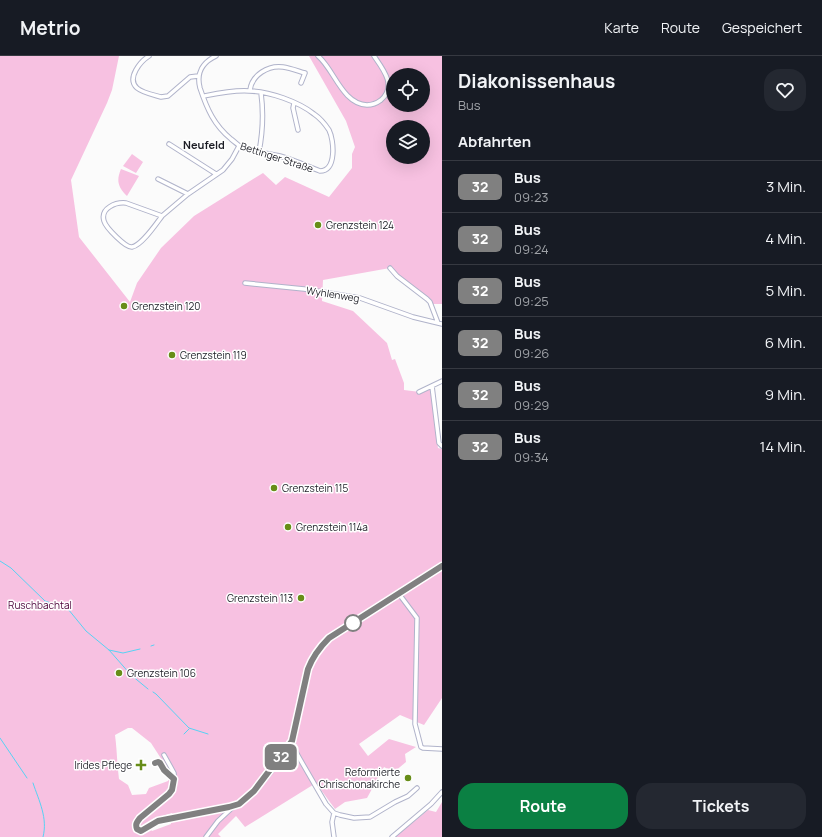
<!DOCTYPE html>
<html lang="de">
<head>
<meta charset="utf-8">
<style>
	:root { --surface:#171b24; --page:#242831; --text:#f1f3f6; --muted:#9ea1a6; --line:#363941; --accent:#0b8043 }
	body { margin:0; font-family:Manrope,sans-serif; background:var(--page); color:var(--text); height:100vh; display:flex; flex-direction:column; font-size:15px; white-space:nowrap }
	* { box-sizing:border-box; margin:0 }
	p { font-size:13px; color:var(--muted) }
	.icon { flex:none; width:22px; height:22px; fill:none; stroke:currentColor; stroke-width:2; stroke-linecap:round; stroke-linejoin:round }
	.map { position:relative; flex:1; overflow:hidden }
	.side { display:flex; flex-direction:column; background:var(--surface); width:380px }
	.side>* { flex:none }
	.badge { padding:0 8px; border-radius:6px; font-size:14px; line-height:26px }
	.tools { position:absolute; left:386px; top:12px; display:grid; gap:8px }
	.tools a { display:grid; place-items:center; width:44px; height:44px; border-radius:50%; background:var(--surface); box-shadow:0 4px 16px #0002; font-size:20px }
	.map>.badge { position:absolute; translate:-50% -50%; box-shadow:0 0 0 2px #fff }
	h2 { padding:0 16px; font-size:15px; line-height:36px }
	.round { display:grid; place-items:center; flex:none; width:42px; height:42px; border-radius:16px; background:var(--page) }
	.summary { display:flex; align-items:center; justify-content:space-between; height:68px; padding:0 16px }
	h1 { font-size:19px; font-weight:700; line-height:30px }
	.primary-button { display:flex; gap:8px; margin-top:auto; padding:8px 16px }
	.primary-button a { flex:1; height:46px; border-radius:16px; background:var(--accent); color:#fff; font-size:16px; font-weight:700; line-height:46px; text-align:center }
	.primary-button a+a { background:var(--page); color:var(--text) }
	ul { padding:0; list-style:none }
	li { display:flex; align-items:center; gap:12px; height:52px; padding:0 16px; border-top:1px solid var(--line) }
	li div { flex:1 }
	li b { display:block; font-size:15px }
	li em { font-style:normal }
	li .badge { min-width:44px; font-weight:700; text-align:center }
	header { display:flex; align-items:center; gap:24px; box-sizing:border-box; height:56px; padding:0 20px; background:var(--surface); border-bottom:1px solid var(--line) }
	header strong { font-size:19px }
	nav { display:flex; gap:22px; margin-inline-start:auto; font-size:14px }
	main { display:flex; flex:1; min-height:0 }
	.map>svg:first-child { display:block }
</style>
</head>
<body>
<header>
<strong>Metrio</strong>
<nav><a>Karte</a><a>Route</a><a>Gespeichert</a></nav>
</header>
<main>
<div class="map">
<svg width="442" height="781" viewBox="0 0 442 781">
	<rect width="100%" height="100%" fill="#fbfbfb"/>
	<path fill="#f7c1e1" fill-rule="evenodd" d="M0 0H119L112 34 107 47 71 124 79 181 130 246 137 227 161 192 194 160 263 117 276 129 285 121 329 141 352 112V98L355 91 346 65 309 0H442V248H433L390 212 323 224 322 245 353 255 387 287 392 304 395 303 404 327V334L420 336 431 332 438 392 442 393V642L424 669 400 659 359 688 368 700 389 683 416 691 405 698 406 706 394 716 384 711 367 742 345 746 335 753 316 727 245 771 236 760 218 778 221 781H0ZM393 19H423V49H393ZM393 71H423V101H393ZM128 672H132L151 687 171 718 168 725 149 732 146 738 132 739 128 729 119 723C117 708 117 694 115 679ZM172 757 173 762 170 763 171 768 152 775 146 768 153 763Z
		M132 98 143 106 136 117 123 110Z
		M121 113 139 120 127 140C118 131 116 125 121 113Z
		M442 746V781H395L428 754 436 756Z"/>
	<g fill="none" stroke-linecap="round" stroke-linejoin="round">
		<path stroke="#57d2f4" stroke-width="1" d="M0 505 11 512 45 545 68 553 86 575 109 594 131 619 148 633
			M151 590 154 589
			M109 594 123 597 140 593
			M153 636 156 638 189 672 208 678
			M184 678 189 673
			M0 682 27 722
			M33 727C39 745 48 762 43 781"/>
		<g stroke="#b0b3ca" stroke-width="5.5">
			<path id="minor" d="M149 0C141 5 126 22 137 32 143 37 154 39 161 41L168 40 190 21 198 20
				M318 0C334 13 342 48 367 49 372 49 377 47 381 44 397 30 383 13 374 0
				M250 34C252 19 268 9 283 11 290 12 298 15 305 17L301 27
				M204 40C219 37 233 34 249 35 269 35 299 46 314 58 320 62 325 68 329 74 334 84 337 115 320 115 307 110 294 104 280 100 267 97 254 96 241 91 238 89 235 86 231 83 214 69 207 53 200 32 196 17 203 6 216 0
				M294 47 293 52 298 74
				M169 88 216 118
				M259 96C263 75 264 59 261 37
				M158 123 188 138
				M162 160C156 168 142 189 132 191 126 192 106 172 104 165 100 152 116 146 126 147L162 160 188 138 223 114 232 103 239 90
				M390 212 397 220 427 243 430 246 438 267
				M245 227 304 233 360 242 413 261 442 268
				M432 330 439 387 442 390
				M419 336 442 325
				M399 538 417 562 415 668 421 691 423 692 442 693
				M164 699 174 717V723L172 734 169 738 136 766V770L137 773 141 775 158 765 229 751C253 745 279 706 292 685
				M417 732 408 740 395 746 370 761 354 762 340 759 334 757 326 748 297 698 292 685 308 613C313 600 319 592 329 583L442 510
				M206 781 218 765 233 751
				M334 781 332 766 334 757
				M392 781 431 748 442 736"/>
		</g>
		<use href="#minor" stroke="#fff" stroke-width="3.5"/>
	</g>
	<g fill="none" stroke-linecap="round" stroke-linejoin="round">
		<g stroke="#fff" stroke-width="9">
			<path id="line" d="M155 707 158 706 160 707 164 714 174 723 172 734 169 738 140 762C137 766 135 768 137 773L141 775 158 765 229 751 239 748 254 735 292 685 308 613C313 600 319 592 329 582L442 510"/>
		</g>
		<use href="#line" stroke="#808080" stroke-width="6"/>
	</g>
	<g fill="#678d18" stroke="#fff" stroke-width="1.5">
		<circle cx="318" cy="169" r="4"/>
		<circle cx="124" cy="250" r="4"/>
		<circle cx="172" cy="299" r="4"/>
		<circle cx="274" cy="432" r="4"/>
		<circle cx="288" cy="471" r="4"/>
		<circle cx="301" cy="542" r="4"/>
		<circle cx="119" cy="617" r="4"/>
		<path d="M139 703h4v4h4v4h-4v4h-4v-4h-4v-4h4z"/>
		<circle cx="408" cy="722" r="4"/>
	</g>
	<circle fill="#fff" stroke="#808080" stroke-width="2" cx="353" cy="567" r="8"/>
	<g text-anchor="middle" stroke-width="3" stroke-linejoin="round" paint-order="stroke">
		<g font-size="10" fill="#1c1d25" stroke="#fff">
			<text transform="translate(277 101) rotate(18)" y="4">Bettinger Straße</text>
			<text transform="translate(333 238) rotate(9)" y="4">Wyhlenweg</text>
		</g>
		<g font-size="10" fill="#1c1d25" stroke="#fff" text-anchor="start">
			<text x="326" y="173">Grenzstein 124</text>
			<text x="132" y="254">Grenzstein 120</text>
			<text x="180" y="303">Grenzstein 119</text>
			<text x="282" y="436">Grenzstein 115</text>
			<text x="296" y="475">Grenzstein 114a</text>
			<text x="293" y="546" text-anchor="end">Grenzstein 113</text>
			<text x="127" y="621">Grenzstein 106</text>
			<text x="132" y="713" text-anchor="end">Irides Pflege</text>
			<text x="400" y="720" text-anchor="end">Reformierte<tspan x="400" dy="12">Chrischonakirche</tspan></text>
		</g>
		<g font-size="10" fill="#4c0239" stroke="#fff">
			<text x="40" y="553">Ruschbachtal</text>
		</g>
		<g font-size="11" font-weight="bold" fill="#1c1d25" stroke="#fff">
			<text x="204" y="93">Neufeld</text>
		</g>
	</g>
</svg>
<div class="tools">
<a><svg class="icon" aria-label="locate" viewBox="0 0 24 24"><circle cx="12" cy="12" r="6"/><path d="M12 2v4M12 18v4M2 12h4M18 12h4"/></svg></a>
<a><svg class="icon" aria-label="layers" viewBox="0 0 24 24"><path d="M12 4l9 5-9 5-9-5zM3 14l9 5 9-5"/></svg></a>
</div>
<b class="badge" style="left:281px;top:701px;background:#808080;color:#fff">32</b>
</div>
<section class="side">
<div class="summary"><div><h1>Diakonissenhaus</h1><p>Bus</p></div><a class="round"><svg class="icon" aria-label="heart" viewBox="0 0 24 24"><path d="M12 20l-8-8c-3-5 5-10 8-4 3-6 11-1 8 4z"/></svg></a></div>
<h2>Abfahrten</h2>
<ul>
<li><span class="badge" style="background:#808080;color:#fff">32</span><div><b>Bus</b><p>09:23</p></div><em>3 Min.</em></li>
<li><span class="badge" style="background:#808080;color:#fff">32</span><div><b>Bus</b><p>09:24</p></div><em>4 Min.</em></li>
<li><span class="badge" style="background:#808080;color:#fff">32</span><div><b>Bus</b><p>09:25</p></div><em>5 Min.</em></li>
<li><span class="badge" style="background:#808080;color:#fff">32</span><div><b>Bus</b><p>09:26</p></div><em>6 Min.</em></li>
<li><span class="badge" style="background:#808080;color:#fff">32</span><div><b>Bus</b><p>09:29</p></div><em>9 Min.</em></li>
<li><span class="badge" style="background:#808080;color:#fff">32</span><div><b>Bus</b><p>09:34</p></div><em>14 Min.</em></li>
</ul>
<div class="primary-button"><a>Route</a><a>Tickets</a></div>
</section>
</main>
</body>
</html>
